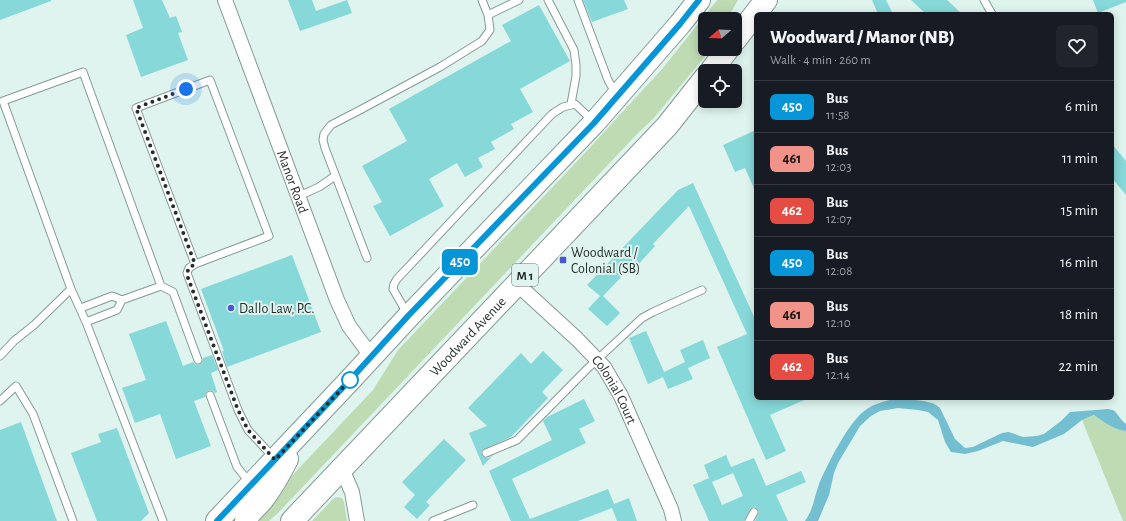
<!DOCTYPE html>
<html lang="en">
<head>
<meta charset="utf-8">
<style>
	:root { --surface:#171b24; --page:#20242c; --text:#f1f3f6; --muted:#9ea1a6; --line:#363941 }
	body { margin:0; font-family:"Alegreya Sans",sans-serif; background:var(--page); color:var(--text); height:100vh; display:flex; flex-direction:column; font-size:15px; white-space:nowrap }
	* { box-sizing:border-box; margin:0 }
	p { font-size:13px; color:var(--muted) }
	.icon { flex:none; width:22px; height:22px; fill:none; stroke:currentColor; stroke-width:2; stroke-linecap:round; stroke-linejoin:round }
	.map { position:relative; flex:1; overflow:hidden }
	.details { position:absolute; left:754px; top:12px; width:360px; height:388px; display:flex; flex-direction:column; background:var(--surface); border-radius:6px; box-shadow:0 2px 10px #0003 }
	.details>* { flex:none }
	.badge { padding:0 8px; border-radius:6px; font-size:14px; line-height:26px }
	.needle { width:26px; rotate:251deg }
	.buttons { position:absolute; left:698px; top:12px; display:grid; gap:8px }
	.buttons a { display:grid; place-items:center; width:44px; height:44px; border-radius:6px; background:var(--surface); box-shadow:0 2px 10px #0003; font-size:20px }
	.you { position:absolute; width:20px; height:20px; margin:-10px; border:3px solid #fff; border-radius:50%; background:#1a73e8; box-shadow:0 0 0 6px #1a73e833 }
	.map>.badge { position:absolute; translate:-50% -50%; box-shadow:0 0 0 2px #fff }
	.round { display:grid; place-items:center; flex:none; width:42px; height:42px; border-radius:6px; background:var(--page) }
	.overview { display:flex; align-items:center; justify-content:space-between; height:68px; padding:0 16px }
	h1 { font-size:19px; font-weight:800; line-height:30px }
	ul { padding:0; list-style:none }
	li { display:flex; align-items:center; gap:12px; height:52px; padding:0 16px; border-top:1px solid var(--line) }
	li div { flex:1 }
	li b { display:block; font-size:15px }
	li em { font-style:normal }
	li .badge { min-width:44px; font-weight:700; text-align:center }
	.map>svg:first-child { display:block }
</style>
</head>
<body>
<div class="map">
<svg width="1126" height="521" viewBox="0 0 1126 521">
	<rect width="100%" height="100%" fill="#dff4ee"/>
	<path fill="#bedbb4" d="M717 0H738L727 19H705V49H711L653 119 639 132 278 513 269 521H260L259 514 269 500 373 390 398 350 583 155 663 68Z
		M1095 415C1104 422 1114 430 1126 431V521H1123L1082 420Z
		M337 497 342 498 344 502 347 521H312L333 499Z"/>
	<path fill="#73bfd1" d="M890 400C904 400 930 398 940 408L955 439 965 448 973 447 1002 433 1009 432 1023 437 1037 436 1044 434 1061 421 1070 412 1108 409 1113 410C1118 413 1120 420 1126 424V431C1114 430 1104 422 1094 415L1082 420 1064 434 1033 447 1003 441 978 451 965 454 951 452 945 442 938 420 928 412 918 410 898 408 880 411 871 416 860 426 838 463 834 473 829 495 818 521H805C814 508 814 498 819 484 827 465 850 419 867 409 874 404 882 402 890 400Z"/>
	<path fill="#87d8d8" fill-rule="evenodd" d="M0 0H51V1L0 20Z
		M133 0H162L170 18 176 16 182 32 178 33 188 60 141 77 126 35 143 28Z
		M288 0H312L316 11 347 0 352 13 300 31Z
		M583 0H624L628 9 592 22Z
		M872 0H886L893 14H878Z
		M911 0H947L962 14H926Z
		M1093 0H1126V2L1098 13Z
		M539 5 570 61 520 89 533 112 511 124 514 129 491 142 495 149 478 158 483 167 465 177 457 163 429 179 444 206 390 236 373 206 382 202 362 166 407 141 389 109 511 41 502 25Z
		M756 130V193L745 168 735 172 723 145Z
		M1112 144 1126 161V195L1112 178Z
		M693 183 756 321V398H809L770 415 786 451 766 460 717 347 747 334 689 206 653 244 655 246 637 266 635 263 603 296 620 313 607 326 588 309 600 296 587 285 678 190Z
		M292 255 321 332 227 367 222 351H224L201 289Z
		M166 321 183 366 193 362 195 364 199 365 202 363 203 358 212 355 218 370 211 373 217 392 215 393 213 391 209 390 206 392 205 397 194 401 211 446 176 459 160 414 135 423 122 388 146 380 129 334Z
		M646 331 664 372 685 362 680 350 703 340 710 358 688 368 693 379 668 389 663 377 648 384 629 338Z
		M543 351 563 370 542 392 548 398 511 437 482 450 481 453 483 457 488 458 493 455 483 466 469 433 487 426 468 408 521 353 531 364Z
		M584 399 595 421 579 429 586 443 512 479 530 519 608 489 614 504 629 498 637 521H617L612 508 578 521H511L489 471 552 440 543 421 547 417Z
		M21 422 57 521H0V430Z
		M117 428 149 513 141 521H97L71 453 101 442 98 434Z
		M444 439 466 460 426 502 430 505 417 519 404 507 415 495 402 482Z
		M726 455 731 467 754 458 766 486 801 471 806 482 776 495 788 521H755L759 512 757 508 754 507 750 510 744 521H709L693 485 709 478 704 465ZM733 473 743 496 722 505 712 482Z"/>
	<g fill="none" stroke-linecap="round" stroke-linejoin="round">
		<g stroke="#869a94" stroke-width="9">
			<path id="lane" d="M548 0 574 50 576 65V76L571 104
				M578 0 608 80 616 94
				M984 0 992 14
				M488 15 519 0
				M299 196 319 187 335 176
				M367 258 325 148 323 140 324 134 331 125 360 110 440 67 482 41 490 30 488 15 482 0
				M195 264 136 108 210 80 269 236 195 264 189 268 187 273 238 410 248 430 274 458
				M71 289 86 322 163 521
				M122 300 161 286 173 292 198 360
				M81 308 112 296 122 300 117 310 86 322
				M408 315 393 289 394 284 397 279 552 114 563 107 575 104 593 121
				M0 356 14 341 34 325 71 289 3 101 83 72 161 286
				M210 395 237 467 250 483
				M0 401 16 386 33 414 73 521
				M486 453 517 440 587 369 642 318 653 312 702 290
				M433 521 473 505
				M749 521 754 512"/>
		</g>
		<g stroke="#869a94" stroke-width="16">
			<g id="street">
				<path id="s1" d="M225 0 337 300 349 326 372 357"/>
				<path id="s2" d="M517 284 577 339 604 367 621 396 671 509 674 521"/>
				<path d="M342 469 352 492 357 521"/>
			</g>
		</g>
		<g stroke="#869a94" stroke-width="24">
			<g id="primary">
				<path d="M735 40 766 0"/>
				<path d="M711 71 728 49"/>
				<path d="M217 521 350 380 409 316 594 123 680 24 699 0"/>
				<path d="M246 521C248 512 257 507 263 499 272 487 280 473 287 459"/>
				<path id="s3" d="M292 521 667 126 705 78"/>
			</g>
		</g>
		<use href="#lane" stroke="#fff" stroke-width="7"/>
		<use href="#street" stroke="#fff" stroke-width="14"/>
		<use href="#primary" stroke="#fff" stroke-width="22"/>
	</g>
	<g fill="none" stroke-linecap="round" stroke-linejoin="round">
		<g stroke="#fff" stroke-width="9">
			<path id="line" d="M217 521 350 380 408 316 594 123 680 24 699 0"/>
		</g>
		<use href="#line" stroke="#0696d7" stroke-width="6"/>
		<path stroke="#262e2c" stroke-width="4" stroke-dasharray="0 7.2" d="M186 89 136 108 195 264C189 268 186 270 188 278L238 410 248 430 275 460 350 380"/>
	</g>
	<g fill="#4b58ce" stroke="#dff4ee" stroke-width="1.5">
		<rect x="559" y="256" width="8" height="8" rx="2"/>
		<circle cx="231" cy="308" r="4"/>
	</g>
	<circle fill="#fff" stroke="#0696d7" stroke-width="2" cx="350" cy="380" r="8"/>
	<g text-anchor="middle" stroke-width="4" stroke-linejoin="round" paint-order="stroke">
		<rect fill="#dff4ee" stroke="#5e6966" stroke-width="1" x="512" y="264" width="26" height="22" rx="3"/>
		<g font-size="13" font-weight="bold" fill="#262e2c">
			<text x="525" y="280">M 1</text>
		</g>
		<g font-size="14" fill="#262e2c" stroke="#dff4ee">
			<text dy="5" stroke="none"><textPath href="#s1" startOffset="194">Manor Road</textPath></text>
			<text dy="5" stroke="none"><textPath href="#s3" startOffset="255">Woodward Avenue</textPath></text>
			<text dy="5" stroke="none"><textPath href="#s2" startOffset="145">Colonial Court</textPath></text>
		</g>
		<g font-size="14" fill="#262e2c" stroke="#dff4ee" text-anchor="start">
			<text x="571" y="257">Woodward /<tspan x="571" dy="16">Colonial (SB)</tspan></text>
			<text x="239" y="313">Dallo Law, P.C.</text>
		</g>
	</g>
</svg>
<div class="buttons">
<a><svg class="needle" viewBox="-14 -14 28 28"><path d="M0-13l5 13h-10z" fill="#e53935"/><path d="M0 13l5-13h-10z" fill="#9ea1a6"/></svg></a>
<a><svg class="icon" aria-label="locate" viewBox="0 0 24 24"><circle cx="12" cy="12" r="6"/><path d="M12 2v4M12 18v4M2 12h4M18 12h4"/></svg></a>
</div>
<div class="you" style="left:186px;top:89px"></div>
<b class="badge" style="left:460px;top:262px;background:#0696d7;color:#fff">450</b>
<section class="details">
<div class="overview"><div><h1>Woodward / Manor (NB)</h1><p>Walk · 4 min · 260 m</p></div><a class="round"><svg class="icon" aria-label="heart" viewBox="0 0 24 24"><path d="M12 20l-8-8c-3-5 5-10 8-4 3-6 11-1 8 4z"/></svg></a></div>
<ul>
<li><span class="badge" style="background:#0696d7;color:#fff">450</span><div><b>Bus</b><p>11:58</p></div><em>6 min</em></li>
<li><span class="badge" style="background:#f19389;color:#111">461</span><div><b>Bus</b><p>12:03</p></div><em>11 min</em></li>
<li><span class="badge" style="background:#e54c44;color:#fff">462</span><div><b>Bus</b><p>12:07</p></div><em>15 min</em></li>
<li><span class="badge" style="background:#0696d7;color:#fff">450</span><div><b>Bus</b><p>12:08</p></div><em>16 min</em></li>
<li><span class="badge" style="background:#f19389;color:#111">461</span><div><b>Bus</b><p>12:10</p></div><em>18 min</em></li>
<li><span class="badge" style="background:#e54c44;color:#fff">462</span><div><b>Bus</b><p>12:14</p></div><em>22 min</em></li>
</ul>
</section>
</div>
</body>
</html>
